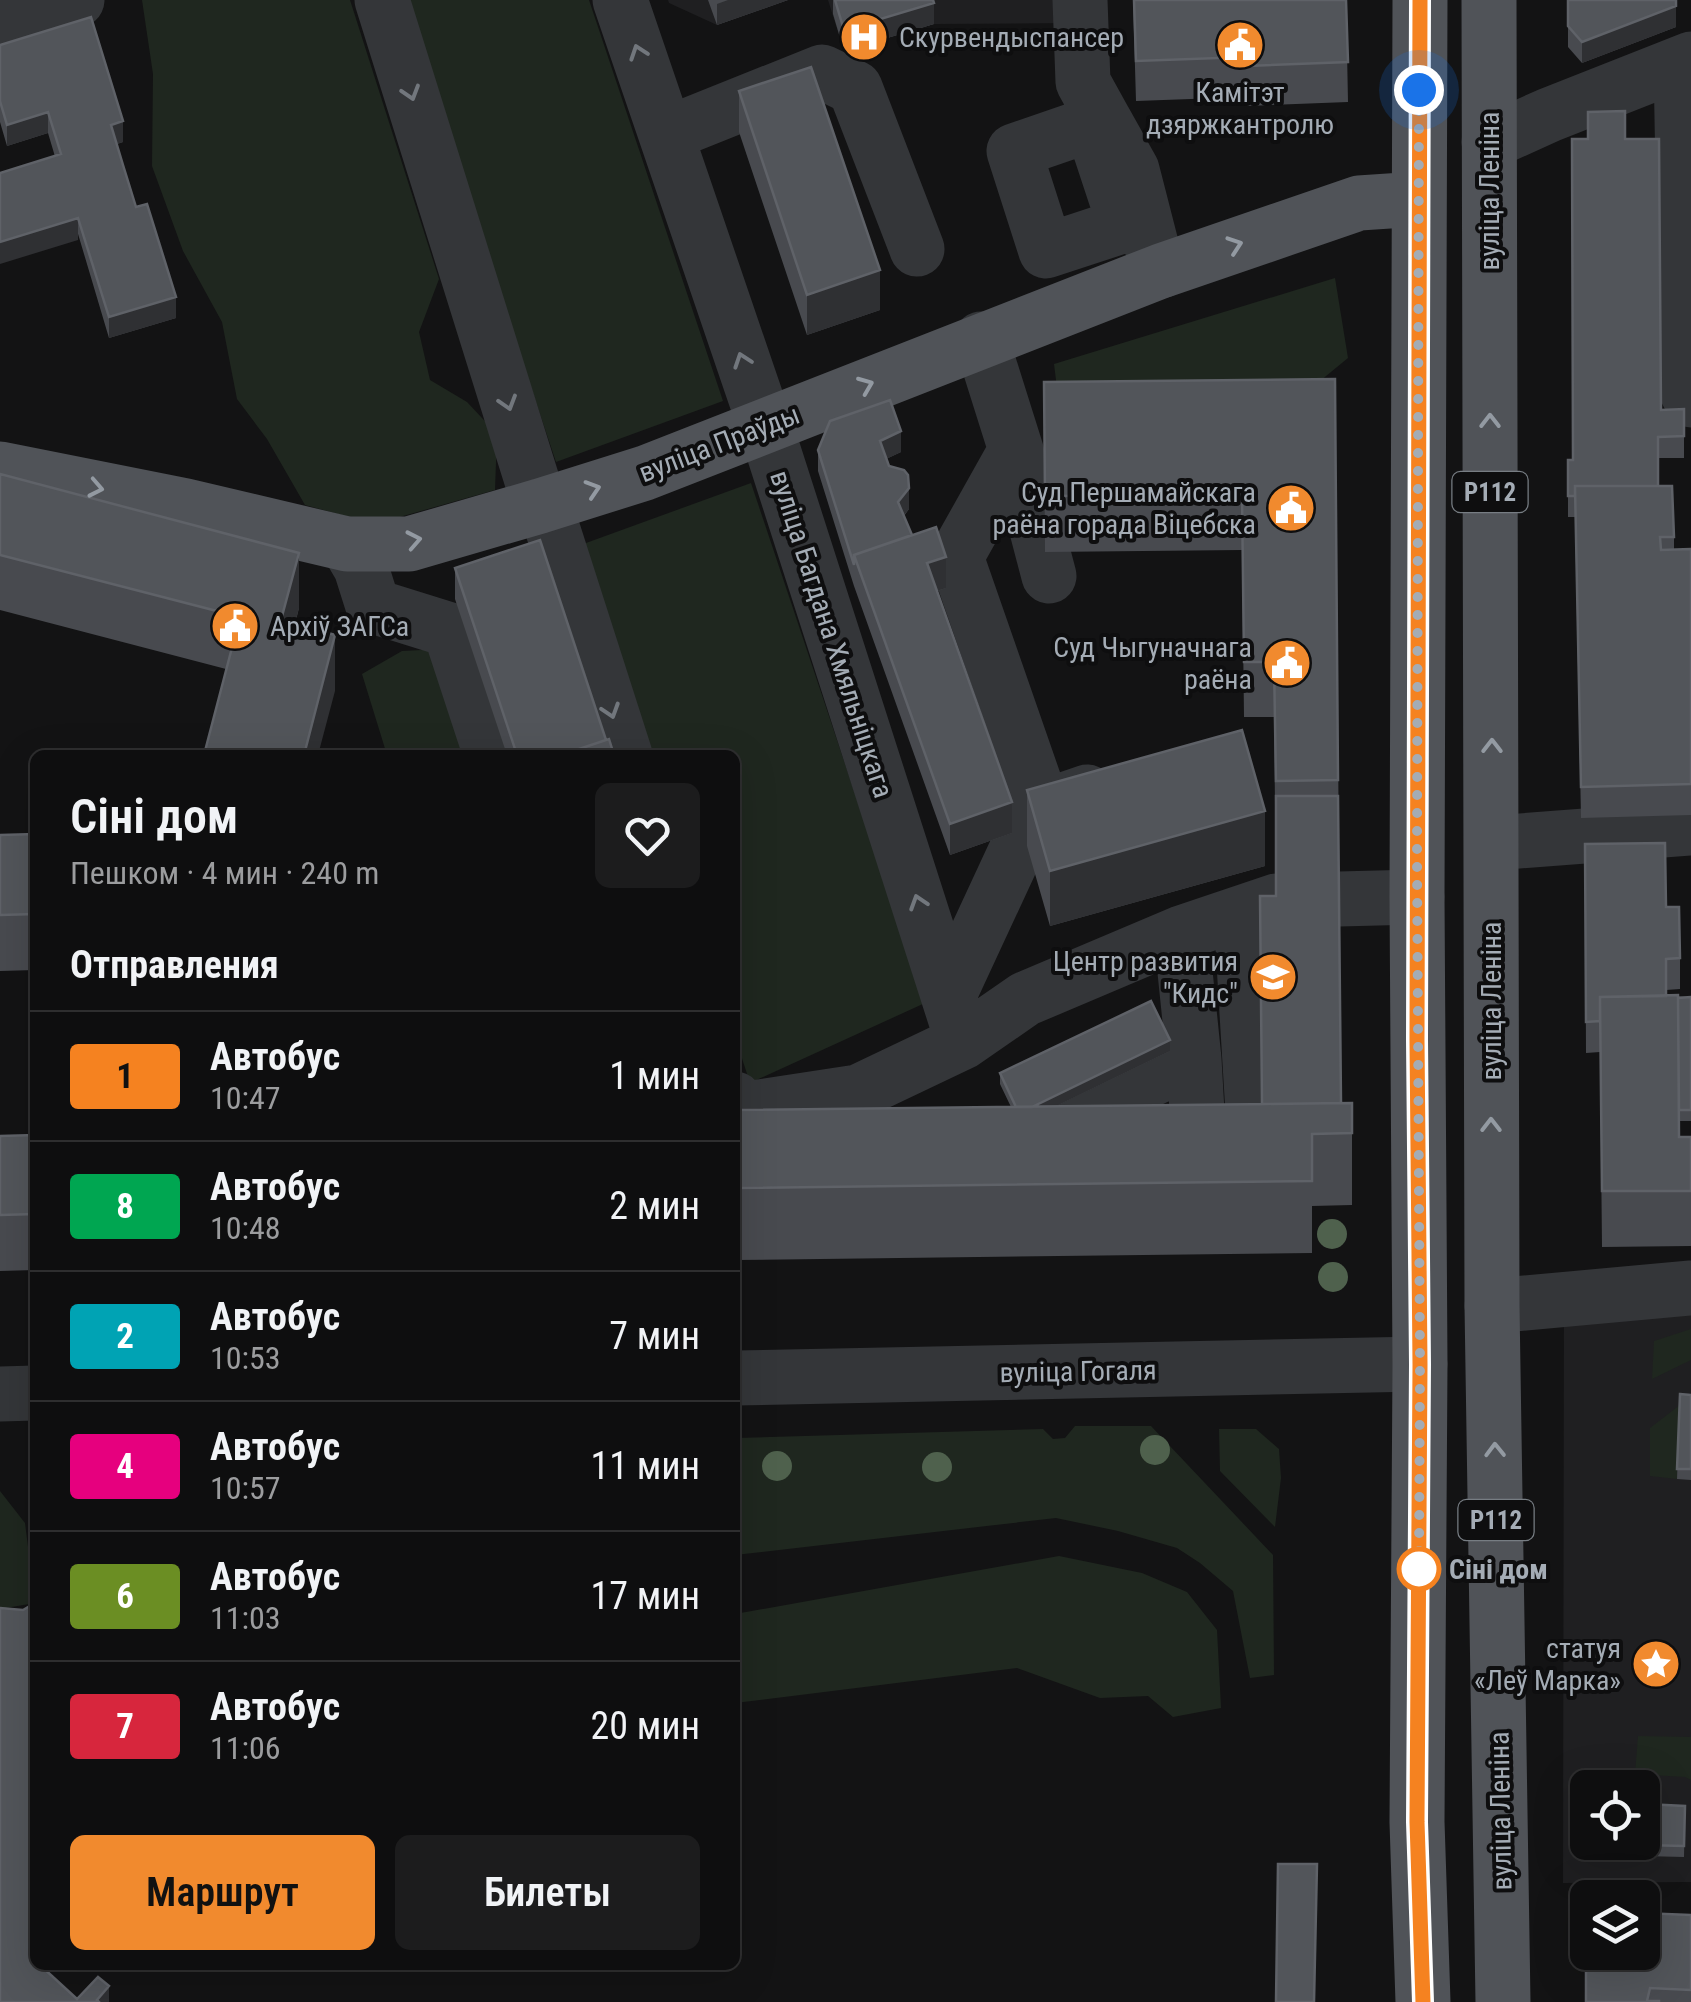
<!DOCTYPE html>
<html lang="ru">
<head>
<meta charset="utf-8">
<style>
	:root { --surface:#0e0e0f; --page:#1c1c1d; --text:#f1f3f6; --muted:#9b9c9e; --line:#2e2e2f; --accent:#f18a2e }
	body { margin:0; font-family:"Roboto Condensed",sans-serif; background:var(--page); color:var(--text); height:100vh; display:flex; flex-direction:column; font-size:38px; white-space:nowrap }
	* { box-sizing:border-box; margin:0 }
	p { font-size:32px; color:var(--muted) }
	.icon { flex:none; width:55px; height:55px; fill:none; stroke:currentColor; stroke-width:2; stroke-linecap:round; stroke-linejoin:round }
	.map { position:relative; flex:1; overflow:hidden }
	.details { position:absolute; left:30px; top:750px; width:710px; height:1220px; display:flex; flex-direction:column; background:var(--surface); border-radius:15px; box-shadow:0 10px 40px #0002,0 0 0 2px var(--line) }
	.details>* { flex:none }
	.badge { padding:0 20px; border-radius:8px; font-size:35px; line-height:65px }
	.tools { position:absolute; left:1570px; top:1770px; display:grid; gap:20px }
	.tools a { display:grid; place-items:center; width:90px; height:90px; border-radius:15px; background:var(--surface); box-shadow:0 10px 40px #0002,0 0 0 2px var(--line); font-size:50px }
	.you { position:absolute; width:50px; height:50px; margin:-25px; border:8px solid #fff; border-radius:50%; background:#1a73e8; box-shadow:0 0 0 15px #1a73e833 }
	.map>.badge { position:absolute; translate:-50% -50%; box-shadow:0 0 0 5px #fff }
	h2 { padding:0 40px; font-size:38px; line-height:90px }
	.round { display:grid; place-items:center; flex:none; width:105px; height:105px; border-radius:15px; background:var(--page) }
	.summary { display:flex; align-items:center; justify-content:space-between; height:170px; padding:0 40px }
	h1 { font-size:48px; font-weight:600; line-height:75px }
	.button { display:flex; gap:20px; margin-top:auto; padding:20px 40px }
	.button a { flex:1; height:115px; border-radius:15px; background:var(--accent); color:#111; font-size:40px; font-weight:600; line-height:115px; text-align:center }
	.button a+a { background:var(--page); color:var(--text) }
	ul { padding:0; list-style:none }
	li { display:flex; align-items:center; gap:30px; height:130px; padding:0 40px; border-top:2px solid var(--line) }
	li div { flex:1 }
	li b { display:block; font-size:38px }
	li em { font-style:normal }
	li .badge { min-width:110px; font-weight:700; text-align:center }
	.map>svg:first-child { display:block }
</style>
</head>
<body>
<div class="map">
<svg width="1691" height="2002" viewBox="0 0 1691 2002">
	<rect width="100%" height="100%" fill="#131314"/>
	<path fill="#1f1f21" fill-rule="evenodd" d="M668 0H787L717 25 669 3Z
		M828 0H1070L1072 23 934 24 844 51Z
		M1691 1270V1882L1563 1883 1564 1279ZM1588 1788H1642V1842H1588Z"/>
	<path fill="#1f271f" d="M142 0H350L439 279 419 332 430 380 467 402 497 434 495 490 375 524 305 505 267 439 237 399 222 322 183 251 152 166 153 74Z
		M402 0H589L723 401 556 462Z
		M1335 278 1348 358 1309 390 1059 404 1054 364Z
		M751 483 925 1003 750 1083 735 1037V755H643L575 547Z
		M442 649 476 755H387L362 674 402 651Z
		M1691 1329V1360L1652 1379 1654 1341Z
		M1680 1405 1677 1479 1650 1476V1428Z
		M1075 1426H1151L1273 1555 1274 1675 1250 1678 1233 1591 1200 1563 1177 1548 1118 1531 1056 1518 735 1555V1438L1043 1429 1053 1439 1065 1438Z
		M1219 1429H1256L1279 1449 1281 1478 1275 1527 1220 1471Z
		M0 1491 25 1523 35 1603 0 1609Z
		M1059 1556 1142 1573 1187 1592 1217 1630 1221 1708 1173 1717 1148 1696 1100 1698 1017 1668 735 1703V1614Z
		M1638 1736 1691 1737V1780L1685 1777 1635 1774Z"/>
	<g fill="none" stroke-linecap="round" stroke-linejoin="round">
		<path stroke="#343639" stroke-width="55" d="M382 0 540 506 549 518 625 755
			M620 0 765 425 963 1042
			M1080 0 1083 82 1104 120
			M0 27 77 0
			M1681 63 1687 392 1691 400
			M1092 125 1125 225 1046 251 1014 151 1104 120 1132 170 1151 244 1161 271
			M667 134 822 72 855 88 917 249
			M1489 142 1549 115 1691 59
			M981 339 1016 450 1049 576
			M1016 450 956 557 1043 807
			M347 544 361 568 373 606 450 630 491 755
			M1493 843 1691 828
			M1339 899 1417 897
			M949 995 1026 829 1043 807 1087 792
			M735 1099 739 1110 858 1092 963 1042 1025 999 1181 933 1276 901
			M1032 1136 1194 1059
			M1165 1145 1199 1147 1194 1059 1181 933
			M1222 1147 1255 1146 1241 913
			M1492 1306 1691 1288
			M735 1378 1420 1364
			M0 1394 35 1393"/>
		<path stroke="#505358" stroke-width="55" d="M1420 0 1417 897 1420 1364 1417 1822 1423 2002
			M1489 0 1492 1306 1503 2002
			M0 469 186 506 347 544H409L540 506 645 473 1161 271 1359 203 1419 199"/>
	</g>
	<g fill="#4f614d">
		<circle cx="1332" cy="1234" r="15"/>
		<circle cx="1333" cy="1277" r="15"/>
		<circle cx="1155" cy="1450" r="15"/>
		<circle cx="777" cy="1466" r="15"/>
		<circle cx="937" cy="1467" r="15"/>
	</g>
	<path fill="#484a4f" d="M708 0H788L717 25Z
		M833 0H933L934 24 844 51 833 14Z
		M1133 0H1346L1348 102 1247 106 1246 97 1136 101Z
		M1568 0 1676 27 1582 63 1568 47Z
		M0 45 123 142 117 144 136 207 176 318 109 338 48 133 7 146 0 122Z
		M739 91 880 310 807 335 739 132Z
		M1625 139 1661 410 1684 409V458H1658V486L1674 537V550L1691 549V815L1581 818 1575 517H1568V460H1573Z
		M1335 379 1341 1103H1352V1205L1312 1206V1253L735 1260V1110L1011 1107 1000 1084V1073L1170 1051 1054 1107 1262 1104 1276 896 1274 717H1244L1242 550 1045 552 1044 382Z
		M818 450 901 452 886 459 909 509 904 516 912 535 946 588 937 591 1012 833 950 855 854 586 818 471Z
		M0 474 299 608 295 624 335 691 226 669 0 610Z
		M455 568 606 740 614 755H507L455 599Z
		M1027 790 1265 866 1050 926 1027 846Z
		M35 834V970L0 971V835Z
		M1585 844 1666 907 1680 958V989L1666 990V996L1691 997V1121H1679V1137H1691V1246L1602 1247 1600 1052 1586 1053Z
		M35 1135V1270L0 1271V1136Z
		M1680 1394 1691 1395V1480L1677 1479Z
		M1645 1804 1685 1806 1684 1857 1643 1856Z
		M1691 1915V2002H1586Z"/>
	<path fill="#2f3033" d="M728 0H788L717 25V4Z
		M934 3V24L844 51V30Z
		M1676 6V27L1582 63V42Z
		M48 112V133L7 146V125Z
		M123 121V142L111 146V125Z
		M78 218V240L0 264V242Z
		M880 270V310L807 335V295Z
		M176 297V318L109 338V317Z
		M901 431V452L880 462V441Z
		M909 488V509L898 523V502Z
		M299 553V608L281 676V620Z
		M946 557V588L927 594V563Z
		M335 635V691L318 755H304Z
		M1012 802V833L950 855V824Z
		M1265 811V866L1050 926V871Z
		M1170 1040V1051L1019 1124V1113Z
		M109 1986V2002H97V2000Z"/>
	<path fill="#52555a" stroke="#5f6268" stroke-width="2.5" d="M835 0H933L934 3 844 30Z
		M1134 0H1346L1348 62 1247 66 1246 57 1136 61Z
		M1568 0H1676V6L1582 42 1568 26Z
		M91 17 123 121 111 125 123 165 136 207 147 204 176 297 109 317 78 218 0 242V173L61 154 48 112 7 125 0 101V45Z
		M811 67 880 270 807 295 739 91Z
		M1625 111V139H1659L1661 410 1684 409V436L1658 437V486H1575V496H1568V460H1573L1572 139H1588V112Z
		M1335 379 1338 780 1276 781 1274 662H1244L1242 495 1045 496 1044 382Z
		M890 400 901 431 880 441 889 466 904 470 908 475 909 488 898 502 912 535 854 555V565L818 450 830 421Z
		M0 474 299 553 281 620 335 635 304 755H204L240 617 0 555Z
		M1575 486H1672L1674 537H1660L1661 550 1691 549V784L1581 787Z
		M936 527 946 557 927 563 1012 802 950 824 854 555Z
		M540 540 606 740 561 755H517L455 568Z
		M1242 730 1265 811 1050 871 1027 790Z
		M609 739 614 755H561Z
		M1276 796H1338L1341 1103 1262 1104 1260 896H1276Z
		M35 834V914L0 915V835Z
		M1665 843 1666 907H1679L1680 958 1666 959V996L1600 997V1021L1586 1022 1585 844Z
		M1678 995 1679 1137H1691V1191H1602L1600 997Z
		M1691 997V1110H1679L1678 998Z
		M1151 1001 1170 1040 1032 1107H1016L1000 1073Z
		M1352 1103V1133L1312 1134V1181L735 1188V1110Z
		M35 1135V1214L0 1215V1136Z
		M1680 1394 1691 1395V1469H1677Z
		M35 1603V1946L30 1955 35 1960V1965H40L77 1999 98 1977 109 1986 97 2000 99 2002H0V1608L23 1610Z
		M1645 1804 1685 1806 1684 1846 1643 1845Z
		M1278 1864H1317L1314 2002H1276Z
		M1586 1911H1588V1952H1642V1913L1691 1915V1990L1650 1988 1647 2001H1659V2002H1586Z"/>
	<defs><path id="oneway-chevron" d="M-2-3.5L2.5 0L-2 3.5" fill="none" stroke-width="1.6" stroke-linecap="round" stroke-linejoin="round" transform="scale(2.5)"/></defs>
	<g stroke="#72777d">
		<use href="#oneway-chevron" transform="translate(638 52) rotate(-109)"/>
		<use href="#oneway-chevron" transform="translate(411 93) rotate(73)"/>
		<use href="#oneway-chevron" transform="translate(742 360) rotate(-109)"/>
		<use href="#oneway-chevron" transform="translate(508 403) rotate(73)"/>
		<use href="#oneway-chevron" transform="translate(611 711) rotate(72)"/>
		<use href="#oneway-chevron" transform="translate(918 902) rotate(-108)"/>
	</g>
	<g stroke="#939aa2">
		<use href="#oneway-chevron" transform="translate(1235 245) rotate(-19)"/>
		<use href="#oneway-chevron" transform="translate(866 385) rotate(-22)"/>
		<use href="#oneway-chevron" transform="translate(1490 421) rotate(-90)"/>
		<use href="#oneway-chevron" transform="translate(96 488) rotate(11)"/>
		<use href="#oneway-chevron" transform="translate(593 489) rotate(-18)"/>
		<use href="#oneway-chevron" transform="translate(414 540) rotate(-11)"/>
		<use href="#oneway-chevron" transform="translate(1492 746) rotate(-90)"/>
		<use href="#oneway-chevron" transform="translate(1491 1125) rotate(-90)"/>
		<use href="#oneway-chevron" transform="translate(1495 1450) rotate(-91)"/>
	</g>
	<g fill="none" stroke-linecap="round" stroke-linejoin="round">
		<g stroke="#fff" stroke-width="22">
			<path id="line" d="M1420 0 1417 1040 1420 1364 1417 1822 1423 2002"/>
		</g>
		<use href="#line" stroke="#f58220" stroke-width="15"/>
		<path stroke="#a4acb5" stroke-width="10" stroke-dasharray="0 18" d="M1419 1569 1420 1364 1417 858 1419 90"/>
	</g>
	<defs>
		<g id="hospital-disc" transform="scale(2.5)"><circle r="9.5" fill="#f18a2e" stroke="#0e0e0f"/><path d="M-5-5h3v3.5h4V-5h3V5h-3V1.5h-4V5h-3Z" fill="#fff"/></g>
		<g id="civic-disc" transform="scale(2.5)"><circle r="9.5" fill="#f18a2e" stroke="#0e0e0f"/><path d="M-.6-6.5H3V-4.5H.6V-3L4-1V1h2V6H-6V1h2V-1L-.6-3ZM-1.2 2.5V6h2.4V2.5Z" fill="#fff"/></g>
		<g id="school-disc" transform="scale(2.5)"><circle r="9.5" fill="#f18a2e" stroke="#0e0e0f"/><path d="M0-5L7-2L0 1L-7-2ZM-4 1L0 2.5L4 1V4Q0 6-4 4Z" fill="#fff"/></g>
		<g id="sight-disc" transform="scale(2.5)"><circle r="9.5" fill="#f18a2e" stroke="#0e0e0f"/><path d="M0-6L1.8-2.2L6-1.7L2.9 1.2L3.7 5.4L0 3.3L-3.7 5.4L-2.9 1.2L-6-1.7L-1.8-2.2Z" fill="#fff"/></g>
	</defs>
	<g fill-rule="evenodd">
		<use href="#hospital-disc" x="864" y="37"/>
		<use href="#civic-disc" x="1240" y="45"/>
		<use href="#civic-disc" x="1291" y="508"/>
		<use href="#civic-disc" x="235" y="626"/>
		<use href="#civic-disc" x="1287" y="663"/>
		<use href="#school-disc" x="1273" y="977"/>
		<use href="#sight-disc" x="1656" y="1664"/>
	</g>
	<circle fill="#fff" stroke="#f58220" stroke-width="5" cx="1419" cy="1569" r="20"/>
	<g text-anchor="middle" stroke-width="8" stroke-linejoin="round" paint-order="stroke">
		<g fill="#0e0e0f" stroke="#777d83" stroke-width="2.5">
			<rect x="1452.5" y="472" width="75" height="40" rx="8"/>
			<rect x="1458.5" y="1500" width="75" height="40" rx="8"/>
		</g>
		<g font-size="25" font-weight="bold" fill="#a4acb5">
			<text x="1490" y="501">Р112</text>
			<text x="1496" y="1529">Р112</text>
		</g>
		<g font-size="28" fill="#a4acb5" stroke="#0e0e0f" text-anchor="end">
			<text x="899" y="47" text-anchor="start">Скурвендыспансер</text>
			<text x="1240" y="102" text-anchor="middle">Камітэт<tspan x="1240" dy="32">дзяржкантролю</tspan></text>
			<text x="1256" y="502">Суд Першамайскага<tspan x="1256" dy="32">раёна горада Віцебска</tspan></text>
			<text x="270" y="636" text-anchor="start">Архіў ЗАГСа</text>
			<text x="1252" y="657">Суд Чыгуначнага<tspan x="1252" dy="32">раёна</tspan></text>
			<text x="1238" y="971">Центр развития<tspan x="1238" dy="32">"Кидс"</tspan></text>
			<text x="1621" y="1658">статуя<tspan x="1621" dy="32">«Леў Марка»</tspan></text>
		</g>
		<g font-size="28" fill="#a4acb5" stroke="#0e0e0f">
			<text transform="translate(1489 191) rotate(-90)" y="10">вуліца Леніна</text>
			<text transform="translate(719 443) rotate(-21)" y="10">вуліца Праўды</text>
			<text transform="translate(832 634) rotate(72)" y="10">вуліца Багдана Хмяльніцкага</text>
			<text transform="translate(1491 1001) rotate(-90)" y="10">вуліца Леніна</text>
			<text transform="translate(1078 1371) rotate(-1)" y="10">вуліца Гогаля</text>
			<text transform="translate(1500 1811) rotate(-91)" y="10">вуліца Леніна</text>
		</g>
		<g font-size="28" font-weight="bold" fill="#a4acb5" stroke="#0e0e0f" text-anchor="start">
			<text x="1449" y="1579">Сіні дом</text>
		</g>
	</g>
</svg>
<div class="tools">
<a><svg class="icon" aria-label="locate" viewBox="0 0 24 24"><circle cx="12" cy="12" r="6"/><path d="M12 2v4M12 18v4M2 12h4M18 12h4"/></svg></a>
<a><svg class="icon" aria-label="layers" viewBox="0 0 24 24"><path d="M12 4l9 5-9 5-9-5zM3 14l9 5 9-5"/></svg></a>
</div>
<div class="you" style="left:1419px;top:90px"></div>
<section class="details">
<div class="summary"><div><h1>Сіні дом</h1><p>Пешком · 4 мин · 240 m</p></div><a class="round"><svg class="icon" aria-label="heart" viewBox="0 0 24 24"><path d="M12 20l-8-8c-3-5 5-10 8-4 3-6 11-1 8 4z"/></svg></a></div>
<h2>Отправления</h2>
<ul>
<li><span class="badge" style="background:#f58220;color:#111">1</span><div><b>Автобус</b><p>10:47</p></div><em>1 мин</em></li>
<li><span class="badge" style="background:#00a651;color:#fff">8</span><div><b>Автобус</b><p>10:48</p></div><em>2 мин</em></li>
<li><span class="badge" style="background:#00a3b4;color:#fff">2</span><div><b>Автобус</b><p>10:53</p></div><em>7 мин</em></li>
<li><span class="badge" style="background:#e6007e;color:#fff">4</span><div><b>Автобус</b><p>10:57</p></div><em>11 мин</em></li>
<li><span class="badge" style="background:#6b8e23;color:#fff">6</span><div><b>Автобус</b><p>11:03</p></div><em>17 мин</em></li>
<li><span class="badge" style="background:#d7263d;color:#fff">7</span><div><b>Автобус</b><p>11:06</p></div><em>20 мин</em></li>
</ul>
<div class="button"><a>Маршрут</a><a>Билеты</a></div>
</section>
</div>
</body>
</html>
